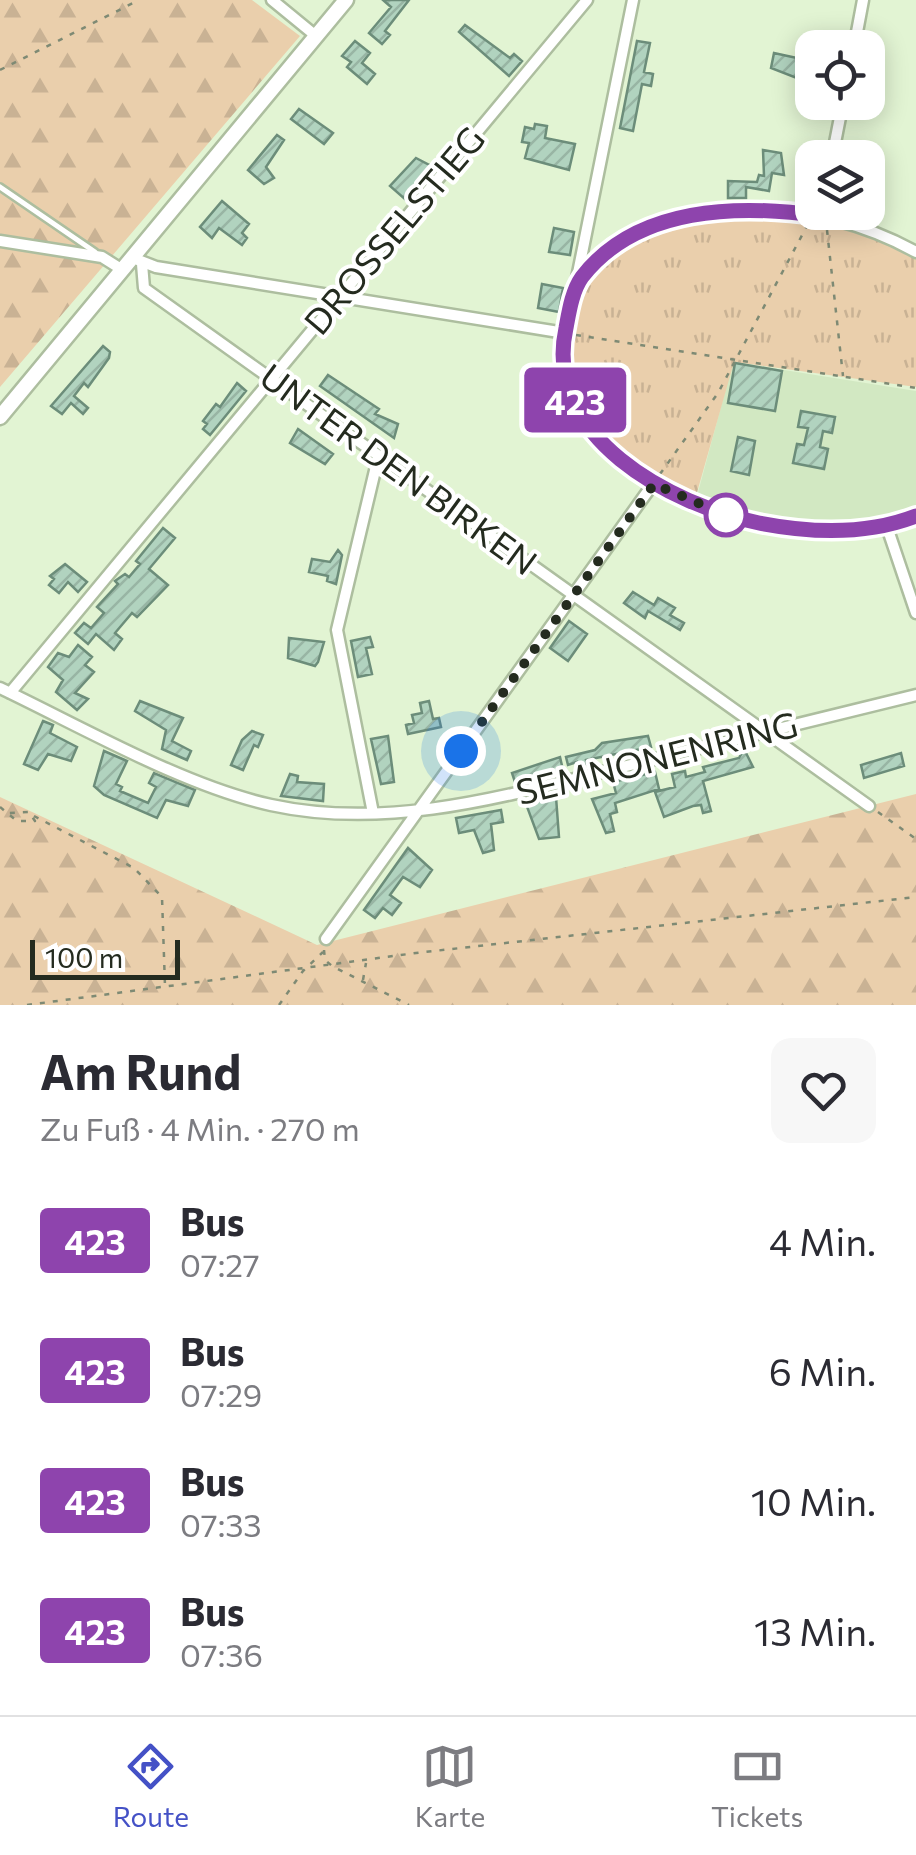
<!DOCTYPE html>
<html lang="de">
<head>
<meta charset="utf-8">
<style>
	:root { --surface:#fff; --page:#f7f7f7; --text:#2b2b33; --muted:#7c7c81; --line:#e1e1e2; --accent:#4451c6 }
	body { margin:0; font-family:Commissioner,sans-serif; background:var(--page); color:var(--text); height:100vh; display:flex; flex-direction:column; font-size:38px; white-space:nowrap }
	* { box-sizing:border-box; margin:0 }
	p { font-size:32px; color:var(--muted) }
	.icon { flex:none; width:55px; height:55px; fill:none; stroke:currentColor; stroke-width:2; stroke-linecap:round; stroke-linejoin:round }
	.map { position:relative; height:1005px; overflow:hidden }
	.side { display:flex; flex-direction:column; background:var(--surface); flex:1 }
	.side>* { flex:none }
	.badge { padding:0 20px; border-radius:8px; font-size:35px; line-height:65px }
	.tools { position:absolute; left:795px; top:30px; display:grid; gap:20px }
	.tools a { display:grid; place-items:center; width:90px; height:90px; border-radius:20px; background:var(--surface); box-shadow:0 5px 25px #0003; font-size:50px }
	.scale { position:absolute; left:30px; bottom:25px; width:150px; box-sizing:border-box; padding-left:10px; border:5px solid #242b1f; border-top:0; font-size:28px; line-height:35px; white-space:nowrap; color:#242b1f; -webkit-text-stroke:8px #fff; paint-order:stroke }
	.you { position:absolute; width:50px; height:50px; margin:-25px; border:8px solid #fff; border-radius:50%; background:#1a73e8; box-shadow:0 0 0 15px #1a73e833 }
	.map>.badge { position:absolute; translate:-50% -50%; box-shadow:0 0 0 5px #fff }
	.round { display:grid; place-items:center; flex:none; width:105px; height:105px; border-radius:20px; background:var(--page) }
	.headline { display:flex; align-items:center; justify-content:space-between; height:170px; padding:0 40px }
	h1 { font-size:48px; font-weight:700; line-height:75px }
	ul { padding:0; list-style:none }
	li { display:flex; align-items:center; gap:30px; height:130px; padding:0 40px }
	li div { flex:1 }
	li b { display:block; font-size:38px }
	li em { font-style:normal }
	li .badge { min-width:110px; font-weight:700; text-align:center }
	.tab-bar { display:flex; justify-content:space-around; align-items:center; height:140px; border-top:2px solid var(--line); background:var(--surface); font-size:28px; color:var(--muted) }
	.tab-bar a { display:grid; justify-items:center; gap:5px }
	.tab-bar .active { color:var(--accent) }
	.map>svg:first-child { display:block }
</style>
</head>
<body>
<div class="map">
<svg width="916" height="1005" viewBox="0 0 916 1005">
	<defs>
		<pattern id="grass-tufts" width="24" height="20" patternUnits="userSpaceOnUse" patternTransform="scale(2.5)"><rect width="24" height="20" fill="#eacfac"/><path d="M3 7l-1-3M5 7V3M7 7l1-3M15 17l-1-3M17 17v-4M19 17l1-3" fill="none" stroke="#c9b294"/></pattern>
		<pattern id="forest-firs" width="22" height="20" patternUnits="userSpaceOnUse" patternTransform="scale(2.5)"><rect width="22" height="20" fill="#eacfac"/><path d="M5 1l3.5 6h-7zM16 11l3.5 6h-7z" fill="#c9b294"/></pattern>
		<pattern id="building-hatch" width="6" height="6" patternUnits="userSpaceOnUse" patternTransform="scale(2.5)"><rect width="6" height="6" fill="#b1d3bf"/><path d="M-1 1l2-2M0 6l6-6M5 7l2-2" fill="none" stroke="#98b5a4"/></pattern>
	</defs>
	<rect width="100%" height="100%" fill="#e2f4d3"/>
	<path fill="#d2e8c2" d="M733 362 916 391V510L848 525 825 524 739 511 697 496Z"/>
	<path fill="url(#grass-tufts)" d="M724 215C792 215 855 226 916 257V387L734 362 696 496C525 425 527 234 724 215Z"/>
	<path fill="url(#forest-firs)" d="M0 0H252L300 36 0 387Z
		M916 794V1005H0V797L317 945Z"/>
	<path fill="url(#building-hatch)" stroke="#6c8d7a" stroke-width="2.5" d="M383 0H409L385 31 390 35 382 44 369 33 391 7Z
		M465 25 510 58 514 54 522 61 509 76 459 32Z
		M355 41 370 53 362 63 375 74 367 84 347 67 351 62 342 56Z
		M637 41 650 43 644 72 653 74 651 86 642 84 633 131 620 128Z
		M809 44 812 45V84L771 68 774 53 806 60Z
		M299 109 333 133 324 144 291 119Z
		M535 124 547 126 545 138 575 144 569 170 525 158 529 143 522 142 525 127 534 129Z
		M277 135 284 140 266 167 274 178 264 184 248 170Z
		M763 150 781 153 784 175 772 173 769 191 746 187V198H728V181L757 182 759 175 764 176Z
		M416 158 433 167 406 200 390 186Z
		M222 201 249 224 242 233 247 238 242 245 219 228 212 238 200 227Z
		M554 228 574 232 570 255 549 252Z
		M542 284 563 288 559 312 538 308Z
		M103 346 110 352 109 358 88 387 84 383 74 396 88 408 83 414 71 403 62 414 51 406Z
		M735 363 782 371 775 411 728 403Z
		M328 375 379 409 375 414 398 424 394 438 320 386Z
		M237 383 246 391 210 435 203 429 207 424 203 421 216 404 220 407Z
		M801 411 835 417 832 433 823 431 820 447 828 449 824 469 793 463 797 444 804 445 808 428 798 427Z
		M298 429 333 454 325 464 290 443Z
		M738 437 755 441 749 475 731 471Z
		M163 528 175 538 149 569 168 585 137 617 132 613 115 633 122 639 114 650 96 634 88 644 75 633 84 623 91 628 104 613 97 607 118 584 115 581 125 574 129 577 140 564 136 561Z
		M338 550 342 555 336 584 327 581 328 576 309 572 312 559 330 562Z
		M65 564 87 582 78 592 68 582 59 593 49 585 54 579 50 576Z
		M633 592 654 605 658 598 675 608 670 615 684 623 680 630 648 611 645 618 624 603Z
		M569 621 587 634 568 661 550 648Z
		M370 637 373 647 366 648 372 674 358 677 351 641Z
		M289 638 324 642 318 662 315 666 288 658Z
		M78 645 92 657 85 665 94 672 75 693 88 699 77 710 56 692 63 680 48 667 58 653 69 657Z
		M140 701 183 718 172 741 191 751 187 760 162 749 166 730 135 711Z
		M429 701 433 719 439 718 441 727 408 734 406 725 414 723 412 715 422 713 420 703Z
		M43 721 53 725 50 733 77 747 71 761 48 754 38 770 24 764Z
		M252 731 263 735 258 747 254 745 243 770 231 765 242 740Z
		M388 736 394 782 381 784 371 739Z
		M648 736 651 747 586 760 587 764 578 767 577 762 568 765 566 757 595 750 602 743Z
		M744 749 753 767 703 781 711 811 703 813 701 805 693 806 664 817 655 792 675 787 672 774 685 771 686 777 705 772 703 767 739 758Z
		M104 751 127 761 116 784 122 787 120 791 148 803 156 787 149 783 154 773 195 790 188 806 166 800 157 818 104 795 94 786Z
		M901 753 904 766 864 778 861 765Z
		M560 757 563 770 515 782 512 773Z
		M655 772 659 789 615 803 617 812 610 814 614 831 606 833 592 799 616 793 613 782Z
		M290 774 298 776 297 782 324 784 323 801 281 796Z
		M556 797 559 837 539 839 526 804Z
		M501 810 503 822 491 824 494 850 483 853 474 830 459 833 456 818Z
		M408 848 432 870 420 887 403 877 390 895 401 903 392 915 383 908 375 918 364 910Z"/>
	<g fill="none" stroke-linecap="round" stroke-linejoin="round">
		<g stroke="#adbe9f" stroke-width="10">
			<path id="service" d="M0 187 95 252"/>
		</g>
		<g stroke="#adbe9f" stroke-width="15">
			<path id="minor" d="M272 0 316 36
				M854 48 863 0
				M832 158 843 102
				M0 241 102 257 121 269
				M916 252C820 198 661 182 583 276 572 289 570 310 566 326 545 419 638 484 714 511 776 533 854 541 916 516
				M138 260 156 267 565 333
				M142 264 144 288 869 806
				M576 283 633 0
				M886 524 916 613
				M0 688C82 727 184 786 271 805 399 833 528 789 651 760 740 739 828 717 916 695
				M10 693 587 0
				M373 813 337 630 378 458
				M326 939 653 484"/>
		</g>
		<g stroke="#adbe9f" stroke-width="19">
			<path id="secondary" d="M0 417 346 0"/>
		</g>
		<path stroke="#7e8a74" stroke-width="2.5" stroke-dasharray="5 8" stroke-linecap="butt" d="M0 70 139 0
			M827 230 843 376
			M576 335 916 388
			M660 474 718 393 808 224
			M0 807 17 821H35L29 812 8 813
			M878 812 916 839
			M34 816 134 868 162 897 165 986
			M324 950 325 960 332 966 409 1005
			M363 980 366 963
			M27 1005 416 953 916 897
			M279 1005 303 971 323 952"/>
		<use href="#service" stroke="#fff" stroke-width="5"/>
		<use href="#minor" stroke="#fff" stroke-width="10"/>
		<use href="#secondary" stroke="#fff" stroke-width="14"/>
	</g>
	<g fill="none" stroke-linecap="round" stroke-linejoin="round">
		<g stroke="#fff" stroke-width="22">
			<path id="line" d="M821 212 820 216C739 204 637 206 582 277 572 291 569 312 566 328 542 437 671 505 759 523 810 533 867 535 916 516"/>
		</g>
		<use href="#line" stroke="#8e44ad" stroke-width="15"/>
		<path stroke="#242b1f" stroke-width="10" stroke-dasharray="0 18" d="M461 751 654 484 726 515"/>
	</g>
	<circle fill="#fff" stroke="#8e44ad" stroke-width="5" cx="726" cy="515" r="20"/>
	<g text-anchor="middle" stroke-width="8" stroke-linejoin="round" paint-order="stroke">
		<g font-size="35" fill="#242b1f" stroke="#fff">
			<text transform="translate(395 231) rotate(-50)" y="12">DROSSELSTIEG</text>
			<text transform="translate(398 470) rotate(36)" y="12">UNTER DEN BIRKEN</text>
			<text transform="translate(657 759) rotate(-14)" y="12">SEMNONENRING</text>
		</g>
	</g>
</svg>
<div class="tools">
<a><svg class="icon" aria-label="locate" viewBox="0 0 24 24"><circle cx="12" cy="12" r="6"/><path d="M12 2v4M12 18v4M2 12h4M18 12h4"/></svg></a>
<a><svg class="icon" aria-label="layers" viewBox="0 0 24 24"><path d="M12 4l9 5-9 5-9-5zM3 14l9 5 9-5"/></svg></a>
</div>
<div class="scale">100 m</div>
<div class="you" style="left:461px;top:751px"></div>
<b class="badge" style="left:575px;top:400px;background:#8e44ad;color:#fff">423</b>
</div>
<section class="side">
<div class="headline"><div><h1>Am Rund</h1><p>Zu Fuß · 4 Min. · 270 m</p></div><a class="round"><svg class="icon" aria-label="heart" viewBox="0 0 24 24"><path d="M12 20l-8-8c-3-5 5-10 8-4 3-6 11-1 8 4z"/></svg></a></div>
<ul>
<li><span class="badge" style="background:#8e44ad;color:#fff">423</span><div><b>Bus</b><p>07:27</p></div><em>4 Min.</em></li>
<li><span class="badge" style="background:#8e44ad;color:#fff">423</span><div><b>Bus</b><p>07:29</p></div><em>6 Min.</em></li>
<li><span class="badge" style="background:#8e44ad;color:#fff">423</span><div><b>Bus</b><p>07:33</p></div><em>10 Min.</em></li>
<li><span class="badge" style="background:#8e44ad;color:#fff">423</span><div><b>Bus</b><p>07:36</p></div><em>13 Min.</em></li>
</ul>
</section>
<nav class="tab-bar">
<a class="active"><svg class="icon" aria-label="directions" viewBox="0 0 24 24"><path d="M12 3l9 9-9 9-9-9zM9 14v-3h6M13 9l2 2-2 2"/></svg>Route</a>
<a><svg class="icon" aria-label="map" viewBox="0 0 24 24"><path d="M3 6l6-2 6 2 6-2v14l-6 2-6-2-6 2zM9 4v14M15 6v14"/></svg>Karte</a>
<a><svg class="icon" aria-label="tickets" viewBox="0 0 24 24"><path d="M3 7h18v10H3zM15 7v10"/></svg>Tickets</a>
</nav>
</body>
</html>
